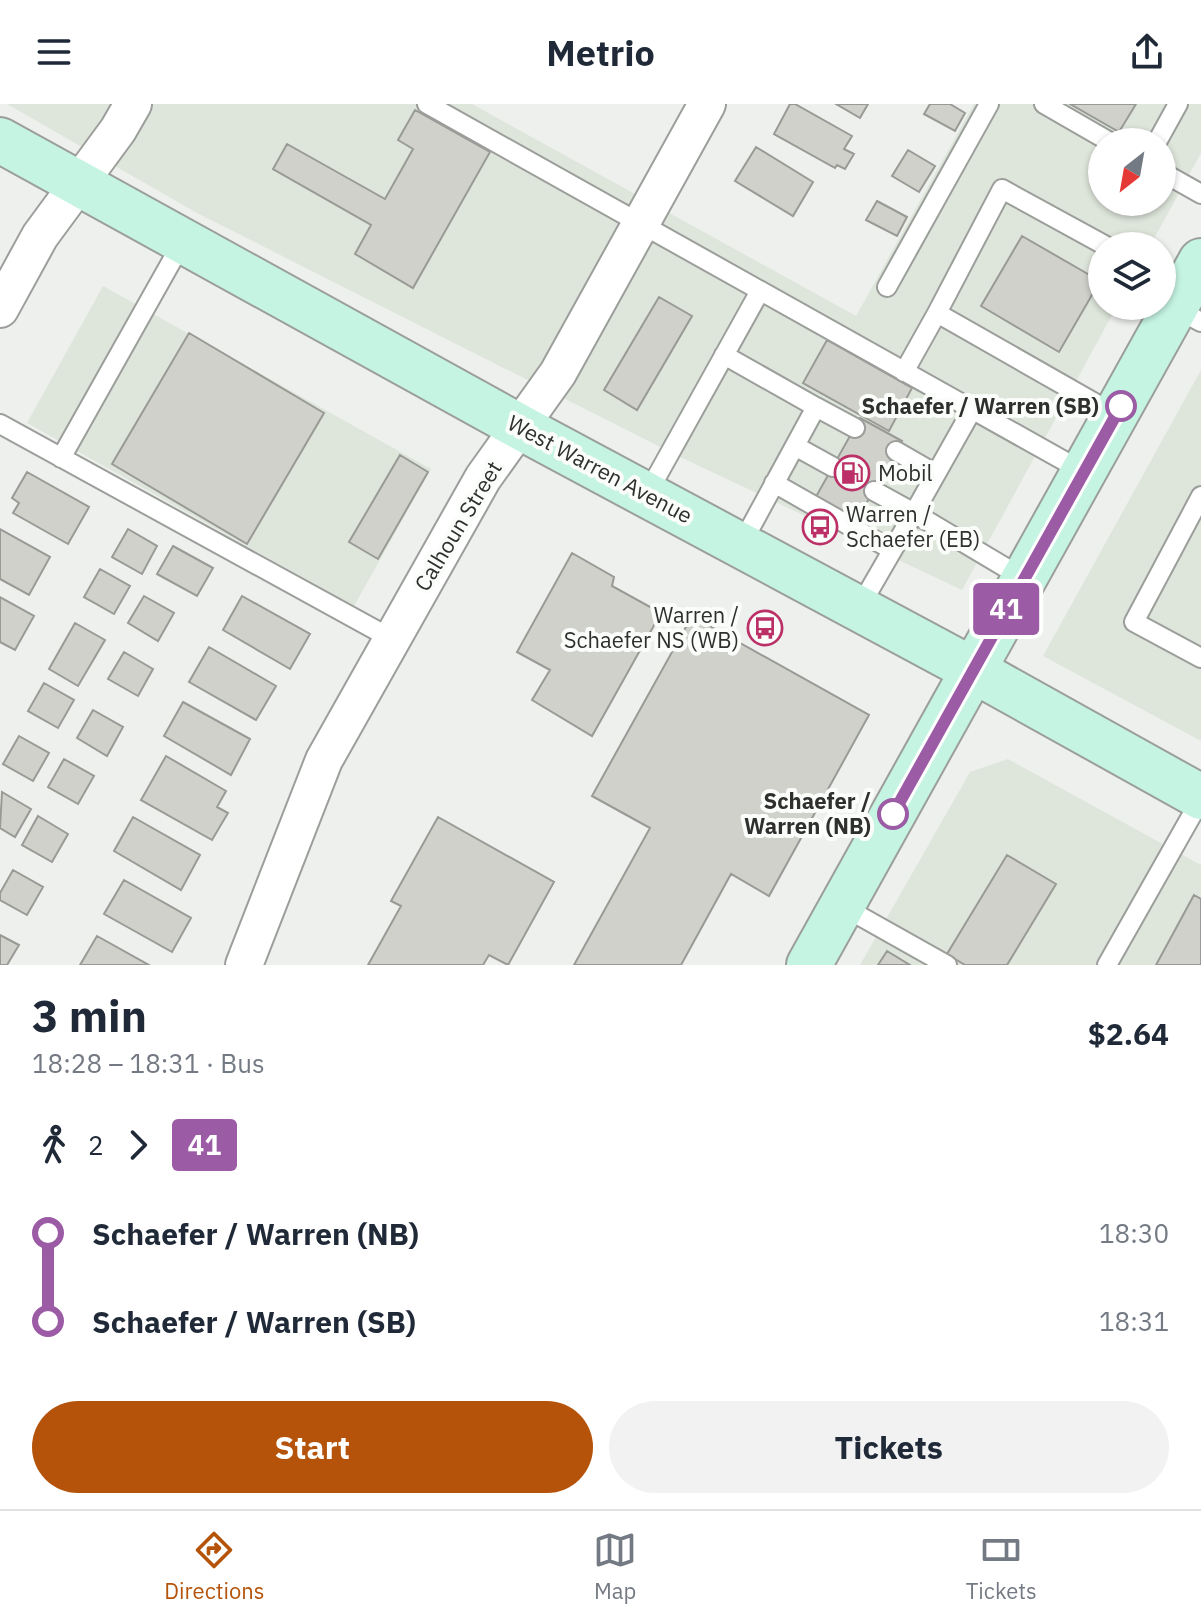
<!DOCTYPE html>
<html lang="en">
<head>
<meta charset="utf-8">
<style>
	:root { --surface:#fff; --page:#f2f2f3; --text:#1f2937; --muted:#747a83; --line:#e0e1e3; --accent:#b45309 }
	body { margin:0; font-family:"IBM Plex Sans",sans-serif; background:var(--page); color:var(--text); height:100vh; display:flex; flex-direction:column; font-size:30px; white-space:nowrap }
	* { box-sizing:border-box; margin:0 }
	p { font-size:26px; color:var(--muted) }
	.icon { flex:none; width:44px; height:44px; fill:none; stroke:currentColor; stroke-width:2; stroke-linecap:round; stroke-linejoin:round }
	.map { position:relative; height:861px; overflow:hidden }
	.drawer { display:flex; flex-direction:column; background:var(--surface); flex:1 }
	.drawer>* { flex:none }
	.badge { padding:0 16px; border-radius:6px; font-size:28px; line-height:52px }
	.needle { width:52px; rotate:211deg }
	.fabs { position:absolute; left:1088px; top:24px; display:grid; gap:16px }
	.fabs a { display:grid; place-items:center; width:88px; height:88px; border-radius:50%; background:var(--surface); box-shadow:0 2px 6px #0004; font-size:40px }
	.map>.badge { position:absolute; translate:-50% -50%; box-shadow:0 0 0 4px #fff }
	.legs { display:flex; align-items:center; gap:12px; height:88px; padding:0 32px; font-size:26px }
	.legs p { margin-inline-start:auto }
	.head { display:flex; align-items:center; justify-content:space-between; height:136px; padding:0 32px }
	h1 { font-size:44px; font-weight:800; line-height:60px }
	.button { display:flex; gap:16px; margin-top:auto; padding:16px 32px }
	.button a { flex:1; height:92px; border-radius:48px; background:var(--accent); color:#fff; font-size:32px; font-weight:800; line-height:92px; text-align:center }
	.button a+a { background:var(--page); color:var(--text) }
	ul { padding:0 32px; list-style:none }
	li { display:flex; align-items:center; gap:28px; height:88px; font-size:30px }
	li i { display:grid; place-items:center; width:12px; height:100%; margin:0 10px; background:currentColor }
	li i::after { content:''; width:20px; height:20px; margin:-10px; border:6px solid; border-radius:50%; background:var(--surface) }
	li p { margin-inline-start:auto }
	li:first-child i { background:linear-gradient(#0000 50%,currentColor 0) }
	li:last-child i { background:linear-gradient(currentColor 50%,#0000 0) }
	header { display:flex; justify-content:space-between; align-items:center; height:104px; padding:0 32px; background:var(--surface); font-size:36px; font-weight:800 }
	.menu { display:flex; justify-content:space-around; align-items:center; height:112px; border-top:2px solid var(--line); background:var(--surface); font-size:22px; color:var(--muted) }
	.menu a { display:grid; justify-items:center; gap:4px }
	.menu .selected { color:var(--accent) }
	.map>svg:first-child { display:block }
</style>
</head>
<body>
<header><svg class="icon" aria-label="menu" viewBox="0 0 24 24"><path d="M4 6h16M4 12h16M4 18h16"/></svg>Metrio<svg class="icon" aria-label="share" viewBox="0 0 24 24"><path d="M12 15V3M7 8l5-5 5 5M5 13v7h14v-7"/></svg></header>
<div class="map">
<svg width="1201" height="861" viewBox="0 0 1201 861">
	<rect width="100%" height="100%" fill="#edf0ec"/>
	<path fill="#dee6db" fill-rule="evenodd" d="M7 0H472L856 212 974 0H1201V49L1150 142H1102V202H1117L962 486 678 352 197 109ZM1102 38H1162V98H1102Z
		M103 182 431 365 354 502 27 319Z
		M1201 266V637L1043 552Z
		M1008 655 1201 761V861H860L970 668Z"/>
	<path fill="#d1d1cc" stroke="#999a95" stroke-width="2" d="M790 0H795L852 32 844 45 854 50 845 65 837 61 835 64 774 30Z
		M836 0H868L860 14Z
		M930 0H950L965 9 955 27 924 10Z
		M1070 0H1136L1119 28Z
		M415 6 490 48 413 184 355 150 371 121 273 65 287 40 385 95 413 45 398 36Z
		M756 43 813 78 793 112 735 77Z
		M908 46 935 62 919 88 892 72Z
		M877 97 907 113 897 132 866 116Z
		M1022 132 1100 177 1059 248 981 202Z
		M659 193 692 212 637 306 604 286Z
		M189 229 324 309 247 440 112 360Z
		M827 236 912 284 889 327 803 279Z
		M860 314 902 337 854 421 813 398Z
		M400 351 428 368 378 455 349 438Z
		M27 368 89 403 68 440 13 409 19 399 12 394Z
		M0 425 50 453 29 491 0 475Z
		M128 425 157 442 142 470 112 453Z
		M173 442 213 464 197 492 157 470Z
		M572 449 614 473 612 482 661 509 592 632 532 596 550 566 517 548Z
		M100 465 130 482 114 510 84 493Z
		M144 492 174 509 158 537 128 519Z
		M242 492 310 530 290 565 223 526Z
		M0 493 34 512 15 546 0 538Z
		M692 512 869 611 769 792 731 770 681 861H574L650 724 592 692Z
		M75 519 105 536 78 582 49 565Z
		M209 543 276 582 256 616 189 578Z
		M124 548 153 565 138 592 108 575Z
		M44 579 74 596 58 624 28 607Z
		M183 598 250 635 231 671 164 632Z
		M93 606 123 623 107 652 77 634Z
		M19 632 49 649 33 677 3 660Z
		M166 652 226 687 217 703 228 709 212 736 141 696Z
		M64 655 94 672 78 700 48 683Z
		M2 688 31 705 15 733 0 724Z
		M38 712 68 730 52 758 22 741Z
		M133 713 200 751 181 786 114 747Z
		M438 713 554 778 508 861 489 851 483 861H368L401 802 391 797Z
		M1007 751 1056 780 1007 861H965L947 850Z
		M13 766 43 783 27 811 0 796V789Z
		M124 776 191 814 172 848 104 810Z
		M1194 791 1201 795V861H1156Z
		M0 831 19 841 7 861H0Z
		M97 832 149 861H80Z
		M887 847 910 861H878Z"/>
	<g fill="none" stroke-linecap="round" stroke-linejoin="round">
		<g stroke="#9b9e9a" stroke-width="22">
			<path id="lane" d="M427 0 1084 368
				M1044 0 1110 38
				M1157 38 1178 0
				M1162 68 1201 90
				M1106 142 1002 85 937 209 1116 311
				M887 183 989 0
				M1175 204 1201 218
				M724 251 816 303
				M904 268 937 209
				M0 320 392 535
				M795 342 833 363
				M896 347 936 370
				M61 354 183 137
				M774 379 892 446
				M874 387 914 409 972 306
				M647 390 760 187
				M1201 392 1134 518 1201 554
				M741 441 816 303 855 324
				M859 504 914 409 1023 474
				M842 802 947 861
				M1107 861 1201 695"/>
		</g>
		<g stroke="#9b9e9a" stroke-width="40">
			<path id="street" d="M0 205 40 132 118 26 133 0
				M244 861 324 656 483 374 558 269 707 0"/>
		</g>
		<g stroke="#9b9e9a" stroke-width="48">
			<path id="secondary" d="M0 36 520 323 973 566 1201 693
				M809 861 1201 157"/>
		</g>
		<use href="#lane" stroke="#fff" stroke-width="18"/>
		<use href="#street" stroke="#fff" stroke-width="36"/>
		<use href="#secondary" stroke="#c5f4e3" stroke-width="44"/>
	</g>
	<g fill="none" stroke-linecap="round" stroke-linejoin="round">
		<g stroke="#fff" stroke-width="18">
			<path id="line-1" d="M893 710 1121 302"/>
		</g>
		<use href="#line-1" stroke="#9b5ba5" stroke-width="12"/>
	</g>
	<defs>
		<g id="fuel-ring" transform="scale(1.8)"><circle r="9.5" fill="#fafdf9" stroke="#bb3067" stroke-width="1.5"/><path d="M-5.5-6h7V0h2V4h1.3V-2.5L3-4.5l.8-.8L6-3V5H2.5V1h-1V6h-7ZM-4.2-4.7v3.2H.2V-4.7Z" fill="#bb3067"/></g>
		<g id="bus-ring" transform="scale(1.8)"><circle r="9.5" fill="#fafdf9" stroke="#bb3067" stroke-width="1.5"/><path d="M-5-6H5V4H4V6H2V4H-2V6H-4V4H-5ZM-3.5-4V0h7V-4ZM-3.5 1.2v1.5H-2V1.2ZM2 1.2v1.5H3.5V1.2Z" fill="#bb3067"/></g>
	</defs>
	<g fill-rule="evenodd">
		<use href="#fuel-ring" x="852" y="369"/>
		<use href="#bus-ring" x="820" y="423"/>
		<use href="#bus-ring" x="765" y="524"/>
	</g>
	<g fill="#fff" stroke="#9b5ba5" stroke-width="4">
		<circle cx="1121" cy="302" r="14"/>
		<circle cx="893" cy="710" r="14"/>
	</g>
	<g text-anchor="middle" stroke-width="8" stroke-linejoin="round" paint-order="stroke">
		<g font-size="22" font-weight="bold" fill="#2f302e" stroke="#fafdf9" text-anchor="end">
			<text x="1099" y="310">Schaefer / Warren (SB)</text>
			<text x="871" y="705">Schaefer /<tspan x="871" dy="25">Warren (NB)</tspan></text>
		</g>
		<g font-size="22" fill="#2f302e" stroke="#fafdf9">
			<text transform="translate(600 365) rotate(28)" y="8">West Warren Avenue</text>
			<text transform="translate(458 422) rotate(-59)" y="8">Calhoun Street</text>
		</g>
		<g font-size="22" fill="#2f302e" stroke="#fafdf9" text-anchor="start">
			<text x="878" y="377">Mobil</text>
			<text x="846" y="418">Warren /<tspan x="846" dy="25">Schaefer (EB)</tspan></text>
			<text x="739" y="519" text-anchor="end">Warren /<tspan x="739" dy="25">Schaefer NS (WB)</tspan></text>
		</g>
	</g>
</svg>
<div class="fabs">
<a><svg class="needle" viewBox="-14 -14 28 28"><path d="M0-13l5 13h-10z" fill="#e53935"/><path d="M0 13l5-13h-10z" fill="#747a83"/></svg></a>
<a><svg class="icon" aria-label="layers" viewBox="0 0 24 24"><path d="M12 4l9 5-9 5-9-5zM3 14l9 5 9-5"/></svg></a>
</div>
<b class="badge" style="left:1006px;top:505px;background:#9b5ba5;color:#fff">41</b>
</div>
<section class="drawer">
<div class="head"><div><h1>3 min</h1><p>18:28 – 18:31 · Bus</p></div><b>$2.64</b></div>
<div class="legs"><svg class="icon" aria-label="walk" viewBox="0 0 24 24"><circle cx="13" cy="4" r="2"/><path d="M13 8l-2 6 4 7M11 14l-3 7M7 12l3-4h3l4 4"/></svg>2<svg class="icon" aria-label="forward" viewBox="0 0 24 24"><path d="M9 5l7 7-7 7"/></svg><b class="badge" style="background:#9b5ba5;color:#fff">41</b></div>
<ul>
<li><i style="color:#9b5ba5"></i><b>Schaefer / Warren (NB)</b><p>18:30</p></li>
<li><i style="color:#9b5ba5"></i><b>Schaefer / Warren (SB)</b><p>18:31</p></li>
</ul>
<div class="button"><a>Start</a><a>Tickets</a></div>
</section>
<nav class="menu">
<a class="selected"><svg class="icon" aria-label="directions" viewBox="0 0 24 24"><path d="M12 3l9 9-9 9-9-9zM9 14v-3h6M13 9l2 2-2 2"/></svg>Directions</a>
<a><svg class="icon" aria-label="map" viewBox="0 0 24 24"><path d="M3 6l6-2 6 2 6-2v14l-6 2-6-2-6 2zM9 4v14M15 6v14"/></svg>Map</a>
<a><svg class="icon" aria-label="tickets" viewBox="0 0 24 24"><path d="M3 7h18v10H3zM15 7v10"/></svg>Tickets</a>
</nav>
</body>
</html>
